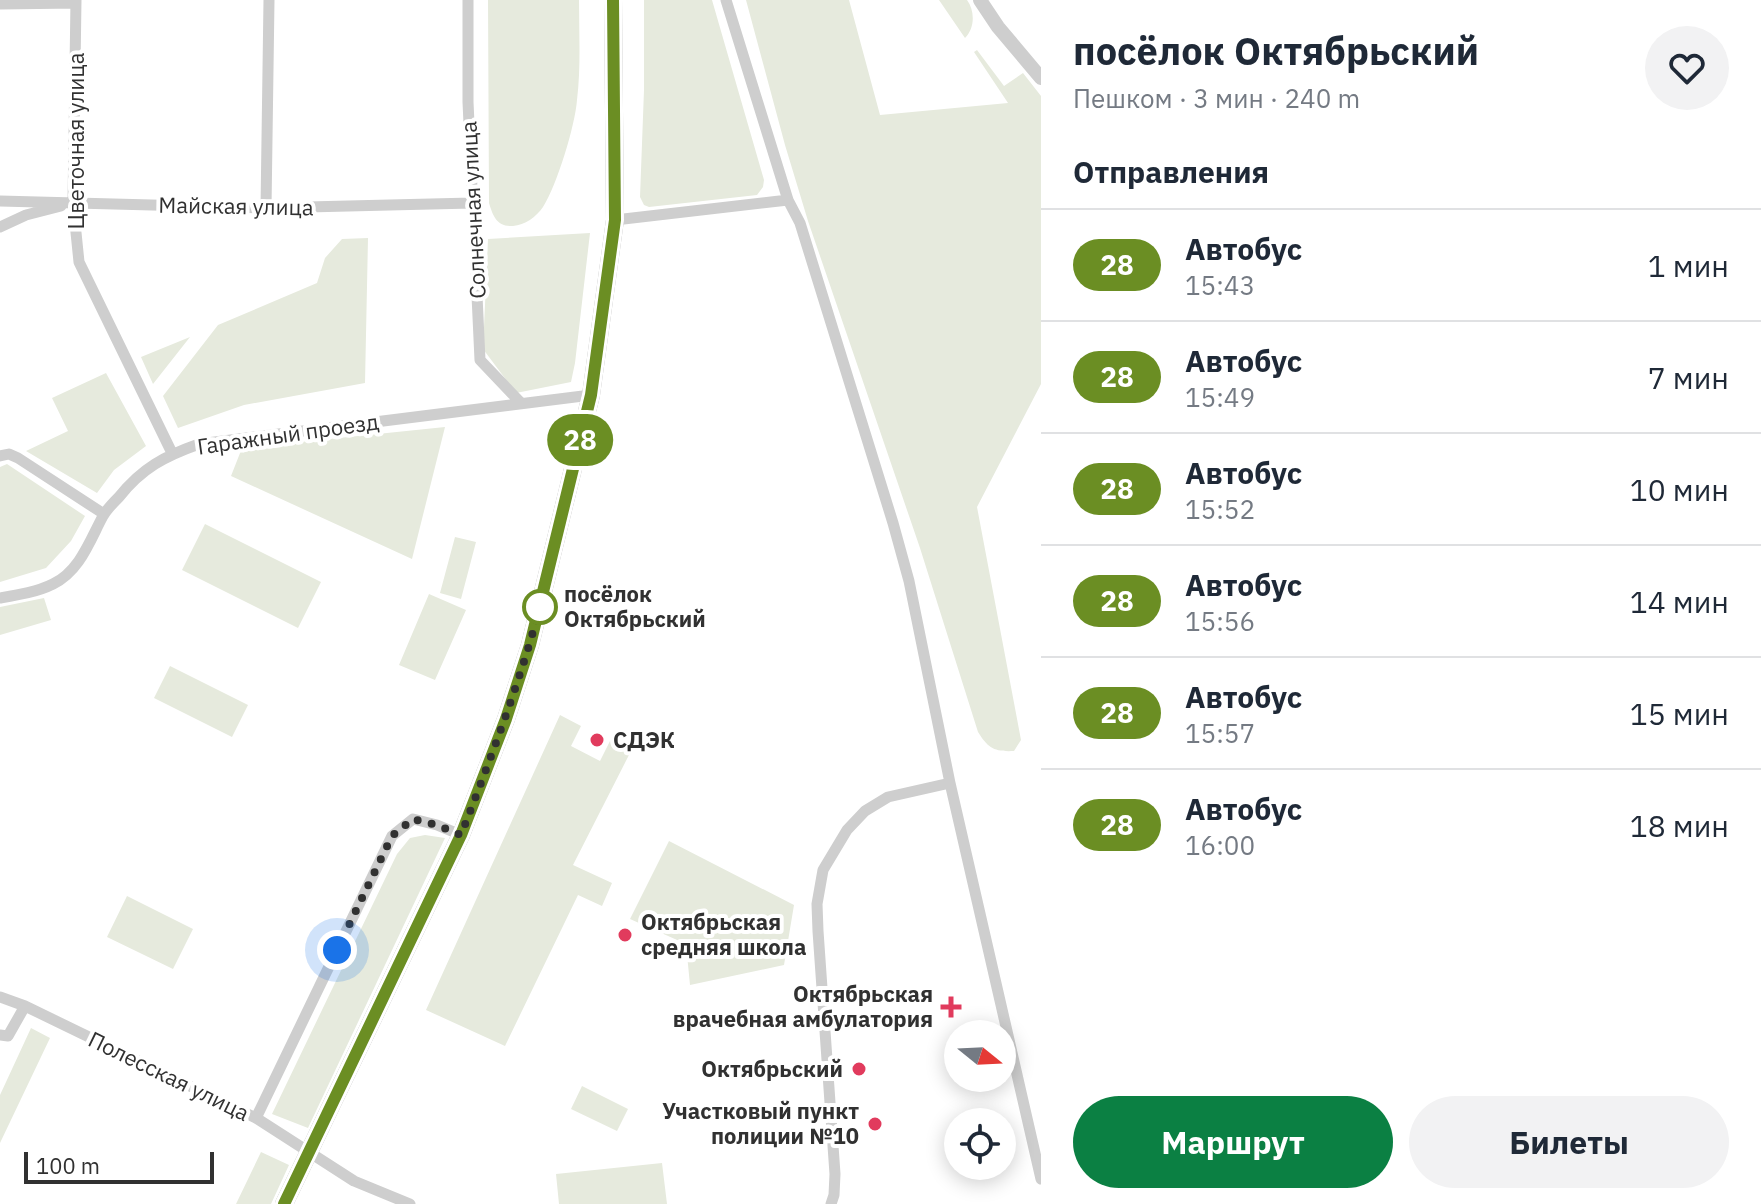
<!DOCTYPE html>
<html lang="ru">
<head>
<meta charset="utf-8">
<style>
	:root { --surface:#fff; --page:#f2f2f3; --text:#1f2937; --muted:#747a83; --line:#e0e1e3; --accent:#0b8043 }
	body { margin:0; font-family:"IBM Plex Sans",sans-serif; background:var(--page); color:var(--text); height:100vh; display:flex; flex-direction:column; font-size:30px; white-space:nowrap }
	* { box-sizing:border-box; margin:0 }
	p { font-size:26px; color:var(--muted) }
	.icon { flex:none; width:44px; height:44px; fill:none; stroke:currentColor; stroke-width:2; stroke-linecap:round; stroke-linejoin:round }
	.map { position:relative; flex:1; overflow:hidden }
	.details { display:flex; flex-direction:column; background:var(--surface); width:720px }
	.details>* { flex:none }
	.badge { padding:0 16px; border-radius:26px; font-size:28px; line-height:52px }
	.needle { width:52px; rotate:108deg }
	.tools { position:absolute; left:944px; top:1020px; display:grid; gap:16px }
	.tools a { display:grid; place-items:center; width:72px; height:72px; border-radius:50%; background:var(--surface); box-shadow:0 4px 20px #0003; font-size:40px }
	.scale { position:absolute; left:24px; bottom:20px; width:190px; box-sizing:border-box; padding-left:8px; border:4px solid #313131; border-top:0; font-size:22px; line-height:28px; white-space:nowrap; color:#313131; -webkit-text-stroke:6px #fff; paint-order:stroke }
	.you { position:absolute; width:40px; height:40px; margin:-20px; border:6px solid #fff; border-radius:50%; background:#1a73e8; box-shadow:0 0 0 12px #1a73e833 }
	.map>.badge { position:absolute; translate:-50% -50%; box-shadow:0 0 0 4px #fff }
	h2 { padding:0 32px; font-size:30px; line-height:72px }
	.round { display:grid; place-items:center; flex:none; width:84px; height:84px; border-radius:42px; background:var(--page) }
	.headline { display:flex; align-items:center; justify-content:space-between; height:136px; padding:0 32px }
	h1 { font-size:38px; font-weight:700; line-height:60px }
	.cta { display:flex; gap:16px; margin-top:auto; padding:16px 32px }
	.cta a { flex:1; height:92px; border-radius:48px; background:var(--accent); color:#fff; font-size:32px; font-weight:700; line-height:92px; text-align:center }
	.cta a+a { background:var(--page); color:var(--text) }
	ul { padding:0; list-style:none }
	li { display:flex; align-items:center; gap:24px; height:112px; padding:0 32px; border-top:2px solid var(--line) }
	li div { flex:1 }
	li b { display:block; font-size:30px }
	li em { font-style:normal }
	li .badge { min-width:88px; font-weight:700; text-align:center }
	main { display:flex; flex:1; min-height:0 }
	.map>svg:first-child { display:block }
</style>
</head>
<body>
<main>
<div class="map">
<svg width="1041" height="1204" viewBox="0 0 1041 1204">
	<rect width="100%" height="100%" fill="#fff"/>
	<path fill="#e6eadd" d="M488 0H579C579 33 581 67 577 100 575 126 557 185 543 207 536 217 525 225 513 226 497 227 493 216 489 203Z
		M644 0H712L764 180 763 187 757 195 649 207 644 205 640 197 644 90Z
		M746 0H849L880 115 1008 103 974 52 977 50 1004 86 1023 73 1041 96V384L977 507 1021 740 1014 751C994 752 988 748 978 732L920 548 808 221 785 145Z
		M939 0H967C975 11 975 28 965 38Z
		M590 233 575 363 571 382 516 393 483 349 488 239Z
		M368 238 365 383 244 405 178 428 163 396 218 325 317 283 325 258 342 239Z
		M190 337 153 384 141 357Z
		M106 373 146 446 114 470 97 493 26 451 68 431 52 398Z
		M445 427 412 559 231 476 242 448Z
		M7 464 85 516 71 541 46 568 0 582V467Z
		M205 524 321 582 298 628 182 570Z
		M455 537 476 542 461 599 440 593Z
		M429 594 466 610 435 680 399 665Z
		M44 598 51 620 0 635V607Z
		M170 666 248 705 232 737 154 698Z
		M560 715 581 726 571 746 600 761 610 741 631 751 573 865 612 883 602 906 578 895 505 1046 426 1010Z
		M425 835 445 838 308 1128 272 1114 397 854 410 838Z
		M669 841 794 905 784 965 690 985 686 944 630 919Z
		M127 896 193 929 173 969 107 937Z
		M31 1028 50 1038 0 1143V1095Z
		M582 1086 628 1109 617 1131 571 1109Z
		M261 1152 289 1165 271 1204H236Z
		M662 1163 667 1204H559L556 1174Z"/>
	<g fill="none" stroke-linecap="round" stroke-linejoin="round">
		<path stroke="#cecece" stroke-width="11" d="M76 0 73 203 79 262 172 453
			M468 0V102L480 360 521 403
			M726 0 788 200 800 223 893 523 909 581 950 783 1041 1179
			M0 4 76 3
			M0 201 266 208 472 203
			M266 208 269 0
			M615 220 788 200
			M0 227 26 215 61 206
			M0 456 9 454 18 458 104 514
			M0 598C18 595 37 592 53 584 80 571 90 540 103 516 107 509 113 503 119 497 142 468 165 456 199 444L591 395
			M0 997 25 1006 256 1118 354 1181 410 1204
			M0 1035 8 1036 25 1006
			M256 1118 392 836 413 819 437 825 461 835
			M831 1204 834 1195 835 1174 818 931 817 904 823 870 847 830 865 811 888 797 950 783"/>
		<path stroke="#cecece" stroke-width="14" d="M980 0 998 27 1041 78"/>
		<path stroke="#a9a9a9" stroke-width="18" d="M284 1204 461 835 506 719 530 645 591 395 615 220 613 0"/>
	</g>
	<g fill="none" stroke-linecap="round" stroke-linejoin="round">
		<g stroke="#fff" stroke-width="18">
			<path id="line" d="M284 1204 461 835 506 719 530 645 591 395 615 220 613 0"/>
		</g>
		<use href="#line" stroke="#6b8e23" stroke-width="12"/>
		<path stroke="#313131" stroke-width="8" stroke-dasharray="0 14.4" d="M337 950 392 836 413 819 437 825 461 835C490 760 519 685 540 607"/>
	</g>
	<circle fill="#fff" stroke="#6b8e23" stroke-width="4" cx="540" cy="607" r="16"/>
	<g fill="#e13b5d" stroke="#fff" stroke-width="3">
		<circle cx="597" cy="740" r="8"/>
		<circle cx="625" cy="935" r="8"/>
		<path d="M947 995h8v8h8v8h-8v8h-8v-8h-8v-8h8z"/>
		<circle cx="859" cy="1069" r="8"/>
		<circle cx="875" cy="1124" r="8"/>
	</g>
	<g text-anchor="middle" stroke-width="8" stroke-linejoin="round" paint-order="stroke">
		<g font-size="22" fill="#313131" stroke="#fff">
			<text transform="translate(76 141) rotate(-90)" y="8">Цветочная улица</text>
			<text transform="translate(236 206) rotate(1)" y="8">Майская улица</text>
			<text transform="translate(473 210) rotate(-93)" y="8">Солнечная улица</text>
			<text transform="translate(288 434) rotate(-8)" y="8">Гаражный проезд</text>
			<text transform="translate(169 1076) rotate(26)" y="8">Полесская улица</text>
		</g>
		<g font-size="22" font-weight="bold" fill="#313131" stroke="#fff" text-anchor="start">
			<text x="564" y="602">посёлок<tspan x="564" dy="25">Октябрьский</tspan></text>
		</g>
		<g font-size="22" font-weight="bold" fill="#313131" stroke="#fff" text-anchor="end">
			<text x="613" y="748" text-anchor="start">СДЭК</text>
			<text x="641" y="930" text-anchor="start">Октябрьская<tspan x="641" dy="25">средняя школа</tspan></text>
			<text x="933" y="1002">Октябрьская<tspan x="933" dy="25">врачебная амбулатория</tspan></text>
			<text x="843" y="1077">Октябрьский</text>
			<text x="859" y="1119">Участковый пункт<tspan x="859" dy="25">полиции №10</tspan></text>
		</g>
	</g>
</svg>
<div class="tools">
<a><svg class="needle" viewBox="-14 -14 28 28"><path d="M0-13l5 13h-10z" fill="#e53935"/><path d="M0 13l5-13h-10z" fill="#747a83"/></svg></a>
<a><svg class="icon" aria-label="locate" viewBox="0 0 24 24"><circle cx="12" cy="12" r="6"/><path d="M12 2v4M12 18v4M2 12h4M18 12h4"/></svg></a>
</div>
<div class="scale">100 m</div>
<div class="you" style="left:337px;top:950px"></div>
<b class="badge" style="left:580px;top:440px;background:#6b8e23;color:#fff">28</b>
</div>
<section class="details">
<div class="headline"><div><h1>посёлок Октябрьский</h1><p>Пешком · 3 мин · 240 m</p></div><a class="round"><svg class="icon" aria-label="heart" viewBox="0 0 24 24"><path d="M12 20l-8-8c-3-5 5-10 8-4 3-6 11-1 8 4z"/></svg></a></div>
<h2>Отправления</h2>
<ul>
<li><span class="badge" style="background:#6b8e23;color:#fff">28</span><div><b>Автобус</b><p>15:43</p></div><em>1 мин</em></li>
<li><span class="badge" style="background:#6b8e23;color:#fff">28</span><div><b>Автобус</b><p>15:49</p></div><em>7 мин</em></li>
<li><span class="badge" style="background:#6b8e23;color:#fff">28</span><div><b>Автобус</b><p>15:52</p></div><em>10 мин</em></li>
<li><span class="badge" style="background:#6b8e23;color:#fff">28</span><div><b>Автобус</b><p>15:56</p></div><em>14 мин</em></li>
<li><span class="badge" style="background:#6b8e23;color:#fff">28</span><div><b>Автобус</b><p>15:57</p></div><em>15 мин</em></li>
<li><span class="badge" style="background:#6b8e23;color:#fff">28</span><div><b>Автобус</b><p>16:00</p></div><em>18 мин</em></li>
</ul>
<div class="cta"><a>Маршрут</a><a>Билеты</a></div>
</section>
</main>
</body>
</html>
